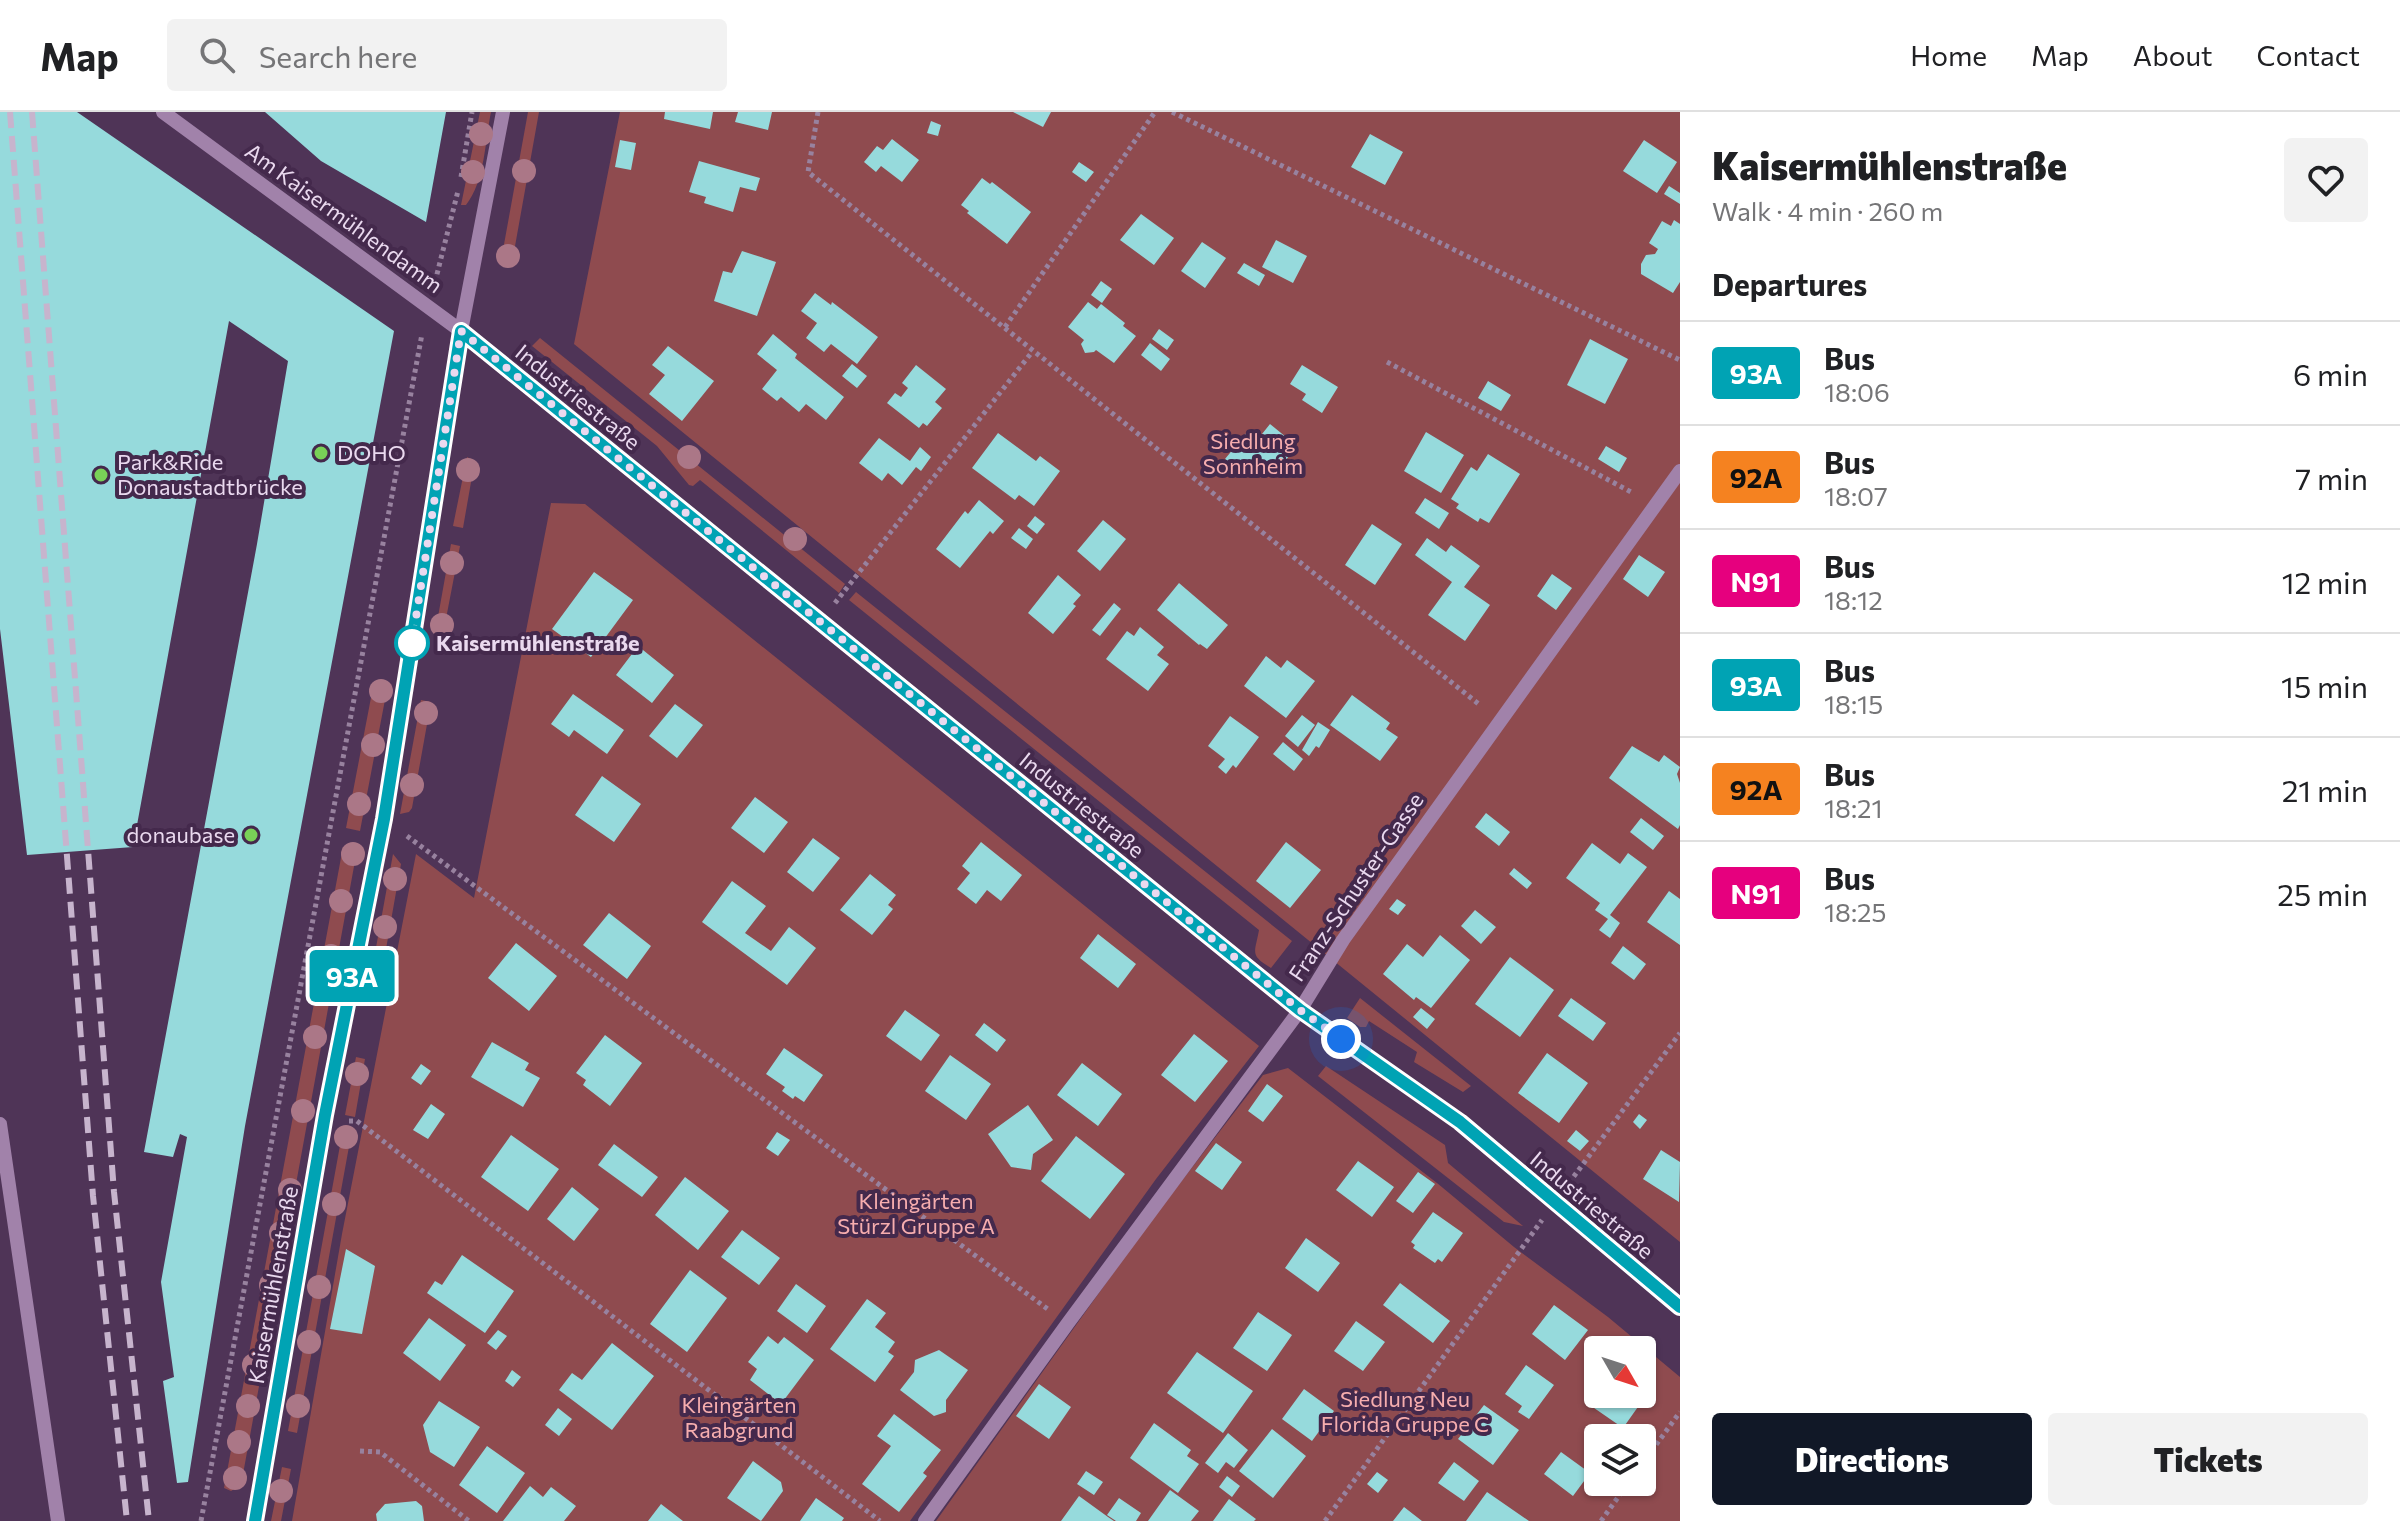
<!DOCTYPE html>
<html lang="en">
<head>
<meta charset="utf-8">
<style>
	:root { --surface:#fff; --page:#f2f2f2; --text:#202124; --muted:#757577; --line:#e0e0e0; --accent:#111827 }
	body { margin:0; font-family:Commissioner,sans-serif; background:var(--page); color:var(--text); height:100vh; display:flex; flex-direction:column; font-size:30px; white-space:nowrap }
	* { box-sizing:border-box; margin:0 }
	p { font-size:26px; color:var(--muted) }
	.icon { flex:none; width:44px; height:44px; fill:none; stroke:currentColor; stroke-width:2; stroke-linecap:round; stroke-linejoin:round }
	.map { position:relative; flex:1; overflow:hidden }
	.details { display:flex; flex-direction:column; background:var(--surface); width:720px }
	.details>* { flex:none }
	.badge { padding:0 16px; border-radius:6px; font-size:28px; line-height:52px }
	.needle { width:52px; rotate:129deg }
	.controls { position:absolute; left:1584px; top:1224px; display:grid; gap:16px }
	.controls a { display:grid; place-items:center; width:72px; height:72px; border-radius:8px; background:var(--surface); box-shadow:0 2px 6px #0004; font-size:40px }
	.you { position:absolute; width:40px; height:40px; margin:-20px; border:6px solid #fff; border-radius:50%; background:#1a73e8; box-shadow:0 0 0 12px #1a73e833 }
	.map>.badge { position:absolute; translate:-50% -50%; box-shadow:0 0 0 4px #fff }
	h2 { padding:0 32px; font-size:30px; line-height:72px }
	.round { display:grid; place-items:center; flex:none; width:84px; height:84px; border-radius:8px; background:var(--page) }
	.overview { display:flex; align-items:center; justify-content:space-between; height:136px; padding:0 32px }
	h1 { font-size:38px; font-weight:800; line-height:60px }
	.primary-button { display:flex; gap:16px; margin-top:auto; padding:16px 32px }
	.primary-button a { flex:1; height:92px; border-radius:8px; background:var(--accent); color:#fff; font-size:32px; font-weight:800; line-height:92px; text-align:center }
	.primary-button a+a { background:var(--page); color:var(--text) }
	ul { padding:0; list-style:none }
	li { display:flex; align-items:center; gap:24px; height:104px; padding:0 32px; border-top:2px solid var(--line) }
	li div { flex:1 }
	li b { display:block; font-size:30px }
	li em { font-style:normal }
	li .badge { min-width:88px; font-weight:700; text-align:center }
	header { display:flex; align-items:center; gap:48px; box-sizing:border-box; height:112px; padding:0 40px; background:var(--surface); border-bottom:2px solid var(--line) }
	header strong { font-size:38px }
	nav { display:flex; gap:44px; margin-inline-start:auto; font-size:28px }
	.search { width:560px; height:72px; background:var(--page); display:flex; align-items:center; gap:20px; box-sizing:border-box; padding:0 28px; border-radius:8px; color:var(--muted); font-size:30px }
	main { display:flex; flex:1; min-height:0 }
	.map>svg:first-child { display:block }
</style>
</head>
<body>
<header>
<strong>Map</strong>
<div class="search"><svg class="icon" aria-label="search" viewBox="0 0 24 24"><circle cx="10" cy="10" r="6"/><path d="M15 15l6 6"/></svg>Search here</div>
<nav><a>Home</a><a>Map</a><a>About</a><a>Contact</a></nav>
</header>
<main>
<div class="map">
<svg width="1680" height="1409" viewBox="0 0 1680 1409">
	<rect width="100%" height="100%" fill="#4f3457"/>
	<path fill="#8f4b4f" fill-rule="evenodd" d="M480 0H491C485 29 485 69 466 93H461Z
		M528 0H539L512 151 501 149Z
		M620 0H1680V1130L574 232Z
		M540 226 845 472 839 481 700 368 693 374 689 373 657 334 532 234Z
		M467 345 473 348 474 353 463 416 453 414Z
		M551 391 585 392 1259 934 1156 1067 910 1409H292L342 1122 416 742 474 786Z
		M451 432 460 434 444 517 436 516Z
		M856 480 1292 829 1271 856C1249 843 1255 841 1259 818L849 488Z
		M374 570 388 572 360 719 346 716Z
		M421 588 431 590 412 696 409 700 400 702Z
		M343 735 357 738 241 1373 231 1379 224 1376Z
		M393 742 401 752 383 854 373 852Z
		M1360 886 1471 974 1463 980 1414 950 1417 940 1369 909 1366 915H1360L1347 906Z
		M356 945 365 947 355 1005 345 1003Z
		M1326 954 1445 1033 1448 1051 1523 1114 1504 1110 1318 964Z
		M1288 956 1437 1071 1514 1135 1608 1205 1680 1265V1409H936L1144 1118 1263 963ZM1598 1238H1642V1282H1598ZM1598 1326H1642V1370H1598Z
		M343 1017 352 1018 297 1321 288 1319Z
		M282 1355 291 1357 281 1409H271Z"/>
	<path fill="#96dadc" d="M0 0H77L394 219 245 1014 188 1370 177 1371 163 1269 174 1265 161 1170 187 1025 180 1022 173 1045 144 1040 257 432 288 249 229 209 133 735 27 743 0 517Z
		M265 0H446L426 110 321 49Z
		M665 0H713L710 17 664 7Z
		M738 0H772L768 18 735 10Z
		M1013 0H1051L1043 15Z
		M931 9 941 13 938 24 927 21Z
		M1370 22 1403 40 1385 73 1351 55Z
		M892 27 919 48 902 70 881 54 876 60 864 50 877 34 883 38Z
		M620 28 636 31 631 58 615 55Z
		M1644 28 1677 50 1657 81 1623 59Z
		M699 49 760 66 756 79 740 75 733 100 704 91 706 85 689 80Z
		M1079 50 1094 60 1086 70 1072 60Z
		M982 66 990 72 992 70 1031 100 1007 132 967 101 969 99 961 93Z
		M1669 74 1680 81V92L1664 82Z
		M1141 102 1174 126 1154 153 1120 128Z
		M1674 108 1680 112V170L1673 181 1641 162V152L1646 143 1655 142 1658 137 1649 131 1662 109 1671 114Z
		M1276 128 1307 144 1293 171 1262 155Z
		M1202 130 1226 146 1205 176 1181 159Z
		M742 139 776 150 757 204 714 189 723 159 732 161Z
		M1244 151 1265 163 1259 174 1237 161Z
		M1101 169 1112 177 1102 191 1091 183Z
		M815 181 831 193 832 190 878 225 857 252 831 232 824 240 806 226 817 211 801 199Z
		M1088 190 1097 197 1101 192 1125 211 1123 214 1136 224 1114 251 1096 238 1094 240 1085 241 1081 232 1084 228 1068 215Z
		M1159 217 1174 228 1167 238 1152 227Z
		M773 222 797 242 795 246 844 285 826 308 806 292 799 300 781 285 777 289 762 277 777 258 757 242Z
		M1590 227 1628 247 1605 292 1567 273Z
		M1150 231 1170 247 1161 259 1141 243Z
		M668 234 714 269 682 309 649 282 665 263 652 253Z
		M852 252 867 264 857 276 842 264Z
		M916 253 946 277 935 290 942 296 927 314 923 311 919 316 887 291 895 281 901 285 908 276 902 271Z
		M1302 253 1338 275 1322 301 1302 288 1306 282 1290 272Z
		M1488 269 1511 283 1501 299 1478 286Z
		M1270 312 1297 334 1277 359 1262 347 1248 365 1225 347 1248 319 1258 327Z
		M1426 320 1464 343 1441 381 1404 359Z
		M998 321 1036 349 1040 344 1060 359 1034 394 1019 383 1015 388 972 356Z
		M879 326 910 349 920 335 931 345 921 359 916 355 902 373 888 361 882 369 859 351Z
		M1606 334 1627 346 1619 360 1598 347Z
		M1488 342 1520 362 1489 411 1480 406 1478 410 1456 396 1459 392 1451 387 1471 355 1477 359Z
		M1425 386 1449 401 1439 417 1415 401Z
		M979 388 1004 409 993 422 990 419 960 456 936 437 965 399 968 402Z
		M1035 404 1045 412 1037 422 1027 414Z
		M1103 408 1126 427 1100 459 1077 439Z
		M1372 412 1402 432 1375 473 1345 453Z
		M1019 416 1033 427 1026 437 1011 426Z
		M1427 426 1446 440 1451 433 1480 454 1464 475 1490 493 1465 529 1428 503 1452 470 1415 443Z
		M1639 443 1665 460 1648 485 1623 467Z
		M594 460 633 488 591 545 552 517Z
		M1552 462 1572 476 1556 498 1537 484Z
		M1058 463 1081 483 1073 492 1076 494 1053 522 1028 501Z
		M1179 471 1228 513 1207 537 1200 532 1199 533 1157 498Z
		M1114 491 1121 497 1100 524 1092 518Z
		M1140 515 1164 535 1157 543 1169 552 1148 579 1106 547 1127 519 1134 524Z
		M638 534 674 563 652 591 616 563Z
		M1266 544 1281 556 1287 548 1315 569 1286 606 1244 574Z
		M573 582 624 618 607 642 574 618 569 625 551 612Z
		M1352 583 1390 611 1386 617 1398 625 1380 649 1330 613Z
		M675 592 703 613 677 646 649 624Z
		M1302 603 1315 613 1298 635 1285 624Z
		M1230 604 1259 625 1236 656 1233 653 1226 662 1218 655 1225 647 1208 634Z
		M1318 610 1330 618 1319 636 1316 634 1309 644 1302 638Z
		M1283 630 1303 647 1294 659 1273 642Z
		M1632 634 1659 650 1664 643 1680 655 1677 662 1680 671V713L1678 717 1609 666Z
		M602 664 641 692 614 730 575 703Z
		M755 685 788 710 764 741 731 716Z
		M1486 701 1510 720 1499 734 1475 715Z
		M1641 706 1664 724 1653 738 1630 720Z
		M813 726 840 746 813 780 787 760Z
		M981 730 1022 763 1001 789 987 778 976 792 957 777 970 761 962 754Z
		M1286 730 1321 758 1290 796 1256 769Z
		M1592 731 1620 752 1628 741 1647 755 1610 803 1620 811 1610 826 1599 818 1608 807 1595 798 1600 791 1566 766Z
		M1514 756 1532 771 1527 777 1509 762Z
		M870 762 896 783 888 793 893 797 872 823 840 798Z
		M732 769 766 794 745 821 771 839 789 815 816 836 787 873 702 810Z
		M1669 779 1680 787V833L1647 810Z
		M1397 787 1406 793 1398 803 1389 797Z
		M1475 798 1496 815 1481 832 1461 814Z
		M609 801 651 834 627 867 583 833Z
		M1098 822 1136 852 1118 876 1080 846Z
		M1440 823 1470 848 1431 896 1416 885 1414 888 1383 862 1407 832 1423 845Z
		M516 831 557 864 529 899 488 866Z
		M1623 834 1646 852 1634 868 1611 851Z
		M1510 845 1554 878 1520 925 1475 892Z
		M1571 886 1606 911 1593 929 1558 904Z
		M1421 896 1435 907 1427 917 1413 905Z
		M905 898 940 923 921 949 886 924Z
		M984 911 1006 928 997 940 975 923Z
		M1194 922 1228 949 1195 990 1161 963Z
		M605 923 642 951 610 994 583 973 586 968 576 961Z
		M492 930 529 951 525 958 540 966 523 995 471 965Z
		M784 936 823 963 804 990 795 984 793 987 782 979 785 975 766 962Z
		M1547 941 1588 971 1559 1011 1518 981Z
		M950 943 991 972 966 1008 925 979Z
		M1082 951 1122 982 1098 1014 1057 983Z
		M421 952 431 959 421 973 411 966Z
		M1267 972 1283 984 1263 1010 1248 999Z
		M431 992 445 1002 428 1027 413 1018Z
		M1028 993 1053 1028 1033 1042 1031 1058 1011 1055 988 1022Z
		M1639 1002 1647 1008 1640 1017 1633 1010Z
		M1576 1018 1589 1029 1580 1039 1567 1029Z
		M777 1020 790 1028 778 1044 766 1036Z
		M511 1023 559 1057 528 1099 481 1065Z
		M1076 1024 1125 1062 1090 1107 1041 1069Z
		M1216 1031 1242 1050 1222 1078 1195 1059Z
		M614 1032 658 1065 642 1085 598 1053Z
		M1661 1038 1680 1050 1679 1090 1643 1067Z
		M1358 1049 1394 1075 1372 1105 1336 1078Z
		M1418 1060 1435 1072 1413 1101 1396 1089Z
		M685 1065 729 1099 698 1138 655 1103Z
		M572 1075 599 1097 574 1129 547 1107Z
		M1433 1100 1463 1121 1442 1150 1438 1147 1435 1151 1413 1136 1415 1133 1411 1130Z
		M742 1118 780 1146 759 1173 721 1145Z
		M1306 1126 1340 1151 1318 1180 1285 1156Z
		M346 1137 375 1154 362 1222 330 1217Z
		M462 1143 514 1179 485 1221 427 1181 435 1169 442 1173Z
		M690 1158 727 1186 687 1240 650 1212Z
		M1400 1171 1450 1209 1433 1231 1383 1193Z
		M796 1172 826 1194 807 1221 777 1199Z
		M867 1187 886 1201 875 1215 895 1230 888 1240 894 1244 875 1270 830 1237Z
		M1554 1193 1588 1218 1565 1248 1532 1222Z
		M1258 1200 1292 1223 1267 1259 1233 1236Z
		M429 1206 466 1233 440 1269 403 1241Z
		M1356 1209 1385 1230 1363 1259 1334 1239Z
		M498 1218 507 1224 496 1238 487 1231Z
		M768 1224 778 1232 784 1225 814 1248 781 1292 750 1268 757 1257 748 1250Z
		M612 1231 654 1264 612 1318 559 1278 572 1261 582 1268Z
		M939 1238 968 1258 946 1288V1300L934 1304 900 1278 914 1260 915 1248Z
		M1197 1240 1253 1279 1223 1321 1167 1281Z
		M1526 1253 1554 1273 1529 1307 1518 1300 1522 1294 1505 1282Z
		M512 1258 521 1265 513 1275 505 1269Z
		M1039 1272 1071 1295 1049 1327 1016 1304Z
		M1595 1273 1598 1275V1282H1641L1645 1285 1623 1316 1584 1289Z
		M1304 1277 1334 1299 1312 1329 1282 1307Z
		M439 1289 480 1315 454 1355 430 1340 423 1313Z
		M1484 1293 1519 1318 1493 1353 1458 1327Z
		M558 1296 572 1307 559 1324 545 1313Z
		M894 1302 941 1338 923 1361 927 1364 899 1400 862 1372 891 1334 877 1324Z
		M1154 1311 1191 1338 1187 1344 1199 1352 1178 1381 1130 1346Z
		M1272 1317 1306 1344 1273 1386 1239 1359Z
		M1228 1321 1248 1338 1234 1356 1226 1350 1218 1361 1205 1351Z
		M487 1334 525 1361 497 1401 459 1373Z
		M1561 1340 1590 1361 1573 1384 1544 1362Z
		M753 1349 781 1370 783 1379 761 1409 727 1386Z
		M1454 1350 1479 1369 1464 1389 1438 1371Z
		M1086 1359 1103 1370 1094 1383 1077 1372Z
		M1377 1360 1388 1368 1378 1381 1367 1372Z
		M1227 1364 1240 1374 1232 1385 1219 1375Z
		M530 1374 543 1385 551 1375 576 1394 564 1409H503Z
		M1170 1378 1199 1399 1191 1409H1148Z
		M1487 1380 1529 1409H1466Z
		M1079 1384 1108 1405 1114 1409H1061Z
		M816 1386 844 1406 842 1409H800Z
		M1119 1386 1141 1401 1136 1409H1116L1107 1403Z
		M1229 1387 1256 1407 1254 1409H1213Z
		M416 1389 422 1394 424 1409H377L376 1402 385 1392Z
		M661 1392 683 1409H648Z
		M1404 1395 1422 1409H1393Z"/>
	<g fill="none" stroke-linecap="round" stroke-linejoin="round">
		<path stroke="#98829f" stroke-width="5" stroke-dasharray="4 4" stroke-linecap="butt" d="M818 0 808 60 1480 593
			M1172 0 1680 248
			M461 65 472 0
			M435 170 458 79
			M1005 215 1155 0
			M1387 250 1633 381
			M835 491 1032 240
			M407 724 1049 1198
			M349 1009H357L880 1409
			M1569 1071 1680 921
			M360 1339 380 1340 469 1409
			M1642 1352 1680 1300
			M201 1409 422 222
			M1325 1409 1542 1108
			M1601 1409 1629 1370"/>
		<path stroke="#a182aa" stroke-width="14" d="M163 0 461 219 1300 898 1460 1010 1680 1195
			M0 1012 58 1409
			M255 1409 325 1003 384 707 461 219 503 0
			M925 1409 1068 1211 1300 898 1343 828 1680 359"/>
		<path stroke="#c7b4cd" stroke-width="6" stroke-dasharray="16 8" stroke-linecap="butt" d="M10 0 93 1084 127 1409
			M32 0 114 1080 149 1409"/>
	</g>
	<g fill="#ab7787">
		<circle cx="481" cy="22" r="12"/>
		<circle cx="524" cy="59" r="12"/>
		<circle cx="473" cy="60" r="12"/>
		<circle cx="508" cy="144" r="12"/>
		<circle cx="689" cy="345" r="12"/>
		<circle cx="468" cy="358" r="12"/>
		<circle cx="795" cy="427" r="12"/>
		<circle cx="452" cy="451" r="12"/>
		<circle cx="442" cy="513" r="12"/>
		<circle cx="381" cy="579" r="12"/>
		<circle cx="426" cy="601" r="12"/>
		<circle cx="373" cy="633" r="12"/>
		<circle cx="412" cy="673" r="12"/>
		<circle cx="359" cy="692" r="12"/>
		<circle cx="353" cy="742" r="12"/>
		<circle cx="395" cy="767" r="12"/>
		<circle cx="341" cy="789" r="12"/>
		<circle cx="385" cy="815" r="12"/>
		<circle cx="331" cy="844" r="12"/>
		<circle cx="373" cy="882" r="12"/>
		<circle cx="315" cy="925" r="12"/>
		<circle cx="357" cy="962" r="12"/>
		<circle cx="303" cy="999" r="12"/>
		<circle cx="346" cy="1025" r="12"/>
		<circle cx="290" cy="1078" r="12"/>
		<circle cx="334" cy="1092" r="12"/>
		<circle cx="281" cy="1121" r="12"/>
		<circle cx="271" cy="1173" r="12"/>
		<circle cx="319" cy="1175" r="12"/>
		<circle cx="309" cy="1230" r="12"/>
		<circle cx="254" cy="1253" r="12"/>
		<circle cx="248" cy="1294" r="12"/>
		<circle cx="298" cy="1294" r="12"/>
		<circle cx="239" cy="1330" r="12"/>
		<circle cx="235" cy="1366" r="12"/>
		<circle cx="281" cy="1379" r="12"/>
	</g>
	<g fill="none" stroke-linecap="round" stroke-linejoin="round">
		<g stroke="#fff" stroke-width="18">
			<path id="line" d="M255 1409 325 1003 384 707 461 219 1300 898 1460 1010 1680 1195"/>
		</g>
		<use href="#line" stroke="#00a3b4" stroke-width="12"/>
		<path stroke="#ead9ef" stroke-width="8" stroke-dasharray="0 14.4" d="M412 531 461 219 1300 898 1341 927"/>
	</g>
	<g fill="#79d157" stroke="#44294c" stroke-width="3">
		<circle cx="321" cy="341" r="8"/>
		<circle cx="101" cy="363" r="8"/>
		<circle cx="251" cy="723" r="8"/>
	</g>
	<circle fill="#fff" stroke="#00a3b4" stroke-width="4" cx="412" cy="531" r="16"/>
	<g text-anchor="middle" stroke-width="8" stroke-linejoin="round" paint-order="stroke">
		<g font-size="22" fill="#ead9ef" stroke="#44294c">
			<text transform="translate(344 106) rotate(36)" y="8">Am Kaisermühlendamm</text>
			<text transform="translate(578 285) rotate(39)" y="8">Industriestraße</text>
			<text transform="translate(1082 693) rotate(39)" y="8">Industriestraße</text>
			<text transform="translate(1356 775) rotate(-56)" y="8">Franz-Schuster-Gasse</text>
			<text transform="translate(1592 1093) rotate(40)" y="8">Industriestraße</text>
			<text transform="translate(273 1173) rotate(-80)" y="8">Kaisermühlenstraße</text>
		</g>
		<g font-size="22" fill="#f6adae" stroke="#44294c">
			<text x="1253" y="337">Siedlung<tspan x="1253" dy="25">Sonnheim</tspan></text>
			<text x="916" y="1097">Kleingärten<tspan x="916" dy="25">Stürzl Gruppe A</tspan></text>
			<text x="1405" y="1295">Siedlung Neu<tspan x="1405" dy="25">Florida Gruppe C</tspan></text>
			<text x="739" y="1301">Kleingärten<tspan x="739" dy="25">Raabgrund</tspan></text>
		</g>
		<g font-size="22" fill="#ead9ef" stroke="#44294c" text-anchor="start">
			<text x="337" y="349">DOHO</text>
			<text x="117" y="358">Park&amp;Ride<tspan x="117" dy="25">Donaustadtbrücke</tspan></text>
			<text x="235" y="731" text-anchor="end">donaubase</text>
		</g>
		<g font-size="22" font-weight="bold" fill="#ead9ef" stroke="#44294c" text-anchor="start">
			<text x="436" y="539">Kaisermühlenstraße</text>
		</g>
	</g>
</svg>
<div class="controls">
<a><svg class="needle" viewBox="-14 -14 28 28"><path d="M0-13l5 13h-10z" fill="#e53935"/><path d="M0 13l5-13h-10z" fill="#757577"/></svg></a>
<a><svg class="icon" aria-label="layers" viewBox="0 0 24 24"><path d="M12 4l9 5-9 5-9-5zM3 14l9 5 9-5"/></svg></a>
</div>
<div class="you" style="left:1341px;top:927px"></div>
<b class="badge" style="left:352px;top:864px;background:#00a3b4;color:#fff">93A</b>
</div>
<section class="details">
<div class="overview"><div><h1>Kaisermühlenstraße</h1><p>Walk · 4 min · 260 m</p></div><a class="round"><svg class="icon" aria-label="heart" viewBox="0 0 24 24"><path d="M12 20l-8-8c-3-5 5-10 8-4 3-6 11-1 8 4z"/></svg></a></div>
<h2>Departures</h2>
<ul>
<li><span class="badge" style="background:#00a3b4;color:#fff">93A</span><div><b>Bus</b><p>18:06</p></div><em>6 min</em></li>
<li><span class="badge" style="background:#f58220;color:#111">92A</span><div><b>Bus</b><p>18:07</p></div><em>7 min</em></li>
<li><span class="badge" style="background:#e6007e;color:#fff">N91</span><div><b>Bus</b><p>18:12</p></div><em>12 min</em></li>
<li><span class="badge" style="background:#00a3b4;color:#fff">93A</span><div><b>Bus</b><p>18:15</p></div><em>15 min</em></li>
<li><span class="badge" style="background:#f58220;color:#111">92A</span><div><b>Bus</b><p>18:21</p></div><em>21 min</em></li>
<li><span class="badge" style="background:#e6007e;color:#fff">N91</span><div><b>Bus</b><p>18:25</p></div><em>25 min</em></li>
</ul>
<div class="primary-button"><a>Directions</a><a>Tickets</a></div>
</section>
</main>
</body>
</html>
